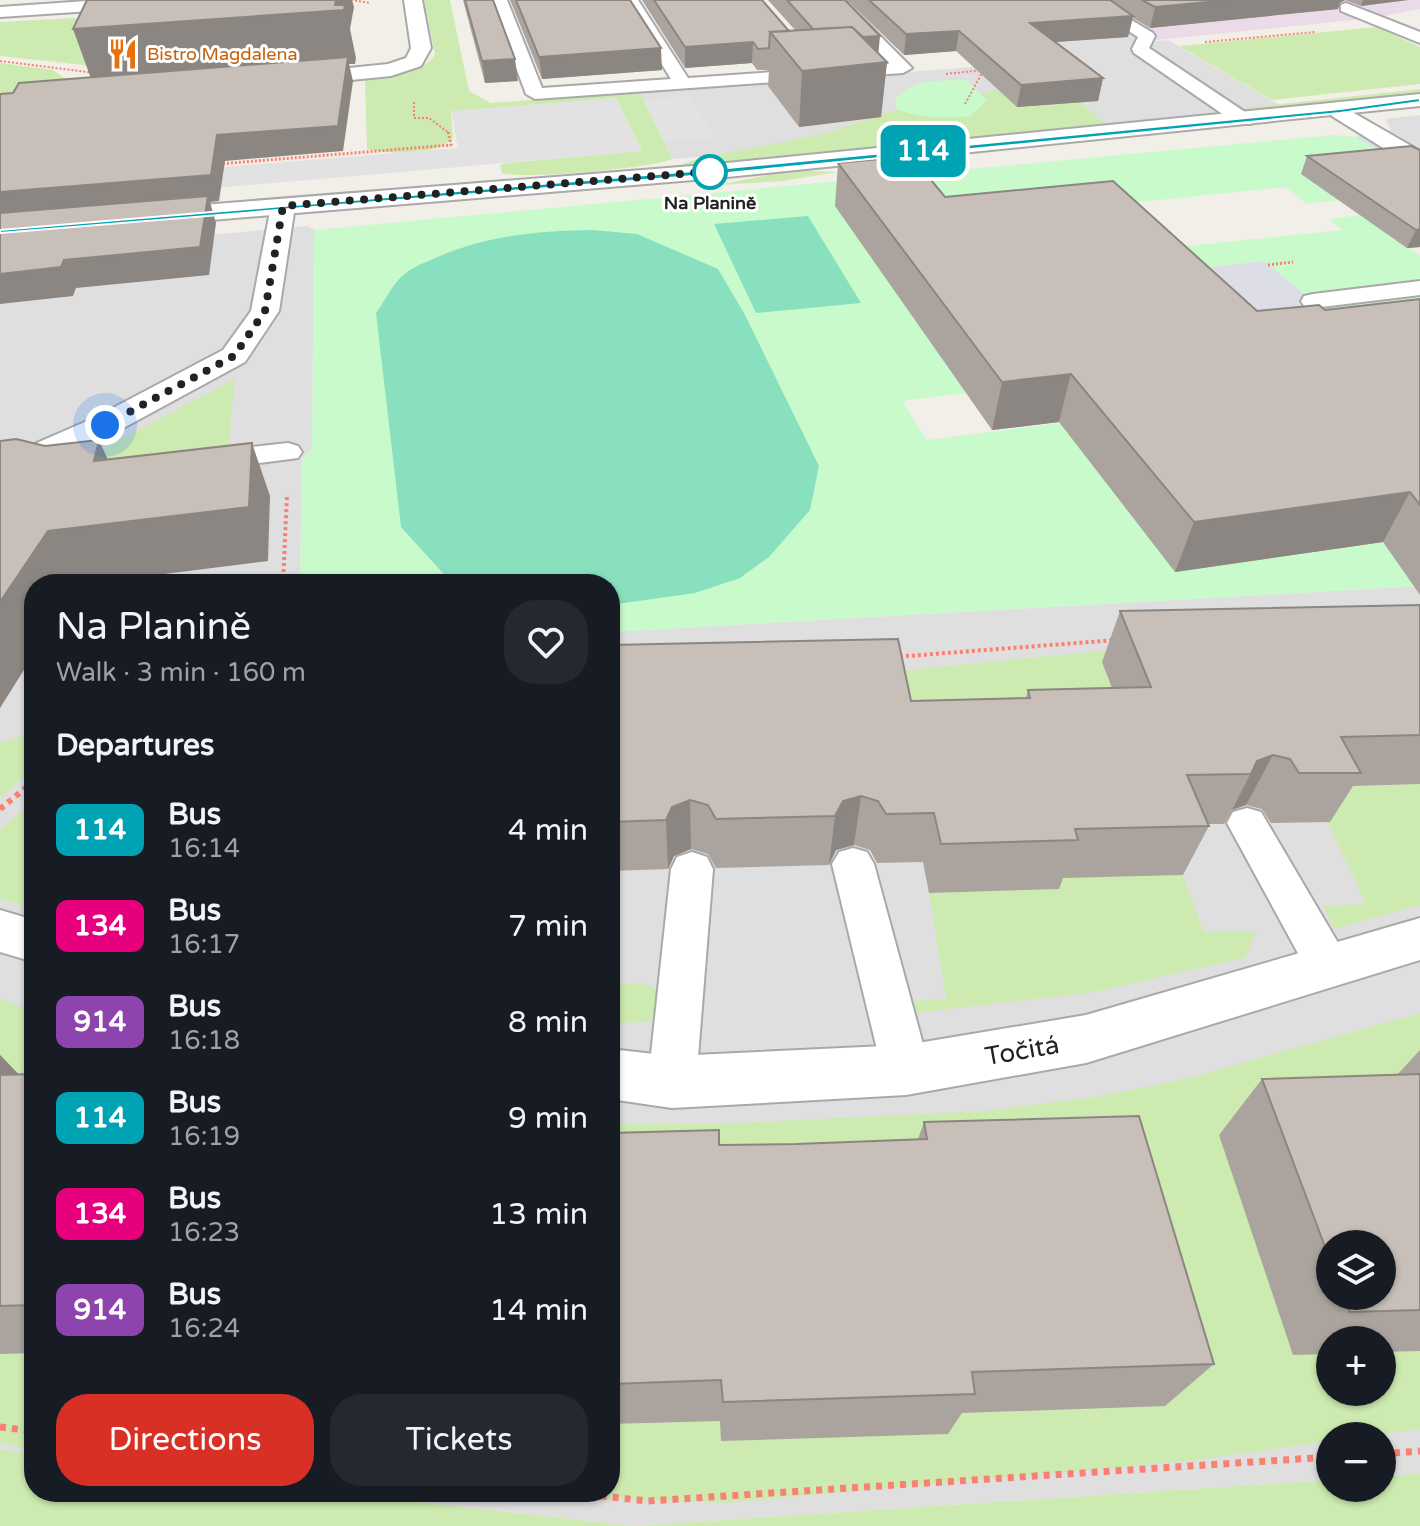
<!DOCTYPE html>
<html lang="en">
<head>
<meta charset="utf-8">
<style>
	:root { --surface:#171b24; --page:#242831; --text:#f1f3f6; --muted:#9ea1a6; --accent:#d93025 }
	body { margin:0; font-family:"Varela Round",sans-serif; background:var(--page); color:var(--text); height:100vh; display:flex; flex-direction:column; font-size:30px; white-space:nowrap }
	* { box-sizing:border-box; margin:0 }
	p { font-size:26px; color:var(--muted) }
	.icon { flex:none; width:44px; height:44px; fill:none; stroke:currentColor; stroke-width:2; stroke-linecap:round; stroke-linejoin:round }
	.map { position:relative; flex:1; overflow:hidden }
	.sheet { position:absolute; left:24px; top:574px; width:596px; height:928px; display:flex; flex-direction:column; background:var(--surface); border-radius:32px; box-shadow:0 2px 6px #0004 }
	.sheet>* { flex:none }
	.badge { padding:0 16px; border-radius:12px; font-size:28px; line-height:52px }
	.buttons { position:absolute; left:1316px; top:1230px; display:grid; gap:16px }
	.buttons a { display:grid; place-items:center; width:80px; height:80px; border-radius:50%; background:var(--surface); box-shadow:0 2px 6px #0004; font-size:40px }
	.you { position:absolute; width:40px; height:40px; margin:-20px; border:6px solid #fff; border-radius:50%; background:#1a73e8; box-shadow:0 0 0 12px #1a73e833 }
	.map>.badge { position:absolute; translate:-50% -50%; box-shadow:0 0 0 4px #fff }
	h2 { padding:0 32px; font-size:30px; line-height:72px }
	.round { display:grid; place-items:center; flex:none; width:84px; height:84px; border-radius:32px; background:var(--page) }
	.headline { display:flex; align-items:center; justify-content:space-between; height:136px; padding:0 32px }
	h1 { font-size:38px; font-weight:600; line-height:60px }
	.action { display:flex; gap:16px; margin-top:auto; padding:16px 32px }
	.action a { flex:1; height:92px; border-radius:32px; background:var(--accent); color:#fff; font-size:32px; font-weight:600; line-height:92px; text-align:center }
	.action a+a { background:var(--page); color:var(--text) }
	ul { padding:0; list-style:none }
	li { display:flex; align-items:center; gap:24px; height:96px; padding:0 32px }
	li div { flex:1 }
	li b { display:block; font-size:30px }
	li em { font-style:normal }
	li .badge { min-width:88px; font-weight:700; text-align:center }
	.map>svg:first-child { display:block }
</style>
</head>
<body>
<div class="map">
<svg width="1420" height="1526" viewBox="0 0 1420 1526">
	<rect width="100%" height="100%" fill="#f2efe9"/>
	<path fill="#e0dfdf" fill-rule="evenodd" d="M1019 0 1085 4 1149 42 1168 40 1285 108 1109 127 672 159 640 92 1029 63Z
		M1420 115V178L1356 137 1391 130 1385 119Z
		M307 226 314 230 312 449 302 459 300 584H34V1455L0 1449V254Z
		M1420 586V1474L1382 1476V1436H1330V1480L633 1526 330 1492H610V632ZM1330 1244H1382V1296H1330ZM1330 1340H1382V1392H1330Z"/>
	<path fill="#ebdbe8" d="M1019 0H1420V9L1373 18 1138 42 1105 19Z"/>
	<path fill="#cdebb0" d="M424 0H450L469 91 491 103 640 92 672 159C654 168 519 180 502 173L500 165 506 163 642 151 616 98 451 112 453 138C435 157 390 154 367 149L365 79C384 73 425 75 435 54Z
		M112 16 93 66 0 56V22Z
		M1377 27 1420 47V84L1272 100 1179 46Z
		M0 63 53 70 80 90 0 96Z
		M1420 89V93C1371 99 1292 115 1245 108Z
		M998 90 1018 107 1080 102 1109 127 675 167 697 159 828 133 890 112Z
		M792 170 838 172 783 181 718 185Z
		M235 379 228 451 78 462Z
		M1420 620 1131 738 610 680 886 672Z
		M34 732V768L0 798V743Z
		M1420 784V905L1334 929 1323 906 1366 904 1311 787Z
		M34 801V910L0 898V830Z
		M1183 875 1204 932 1257 931 1245 958 1089 993 912 1013 894 1002 946 999 929 893 1058 889 1056 878Z
		M610 984C627 984 651 978 660 995L655 1018 648 1022 610 1023Z
		M0 999 34 1012V1094L0 1095Z
		M1420 1013V1086L1301 1147 1330 1353V1392H1382V1340L1377 1333 1420 1350V1429L1367 1436H1330V1441L1195 1460 725 1503 478 1494 610 1492V1405L627 1424 720 1421 722 1441 852 1417 854 1437 948 1433 610 1206V1124H718L982 1111 1096 1097 1189 1078Z
		M34 1334V1451L0 1443V1354Z
		M0 1449 34 1455V1492H330L633 1526 1330 1480V1488H1382V1476L1420 1474V1526H0Z"/>
	<path fill="#c8facc" d="M966 80 987 100 971 116C944 119 922 119 897 109L895 100C912 78 939 81 966 80Z
		M1335 135 1356 137 1420 178 1339 200 1307 204 1285 187 1091 207 1136 372 902 401 927 440 1318 389 1420 537V586L610 632V584H300L302 459 312 449 314 230Z
		M1362 215 1420 256V343L1139 251 1343 230 1328 219Z"/>
	<path fill="#88e0be" d="M808 216 861 303 756 313 714 224Z
		M593 230 637 234 718 269 744 313 819 466 810 510 769 557 740 578 695 593 610 605V584H458L450 581 401 527 376 313C384 302 391 287 401 277 412 267 426 262 440 256 490 235 538 231 593 230Z"/>
	<path fill="#e2e2e2" d="M690 96 715 138 665 142 643 100Z
		M616 98 642 151 123 196 74 179 458 148 451 111Z"/>
	<path fill="#dddde8" d="M1264 261 1331 316 1210 330 1153 274Z"/>
	<g fill="none" stroke-linecap="round" stroke-linejoin="round">
		<g stroke="#a9a9a9" stroke-width="4">
			<path id="service" d="M491 0H507L542 88 671 79 622 0H638L688 78 889 64 840 12V6H850L912 68 903 73 535 99 526 94Z
				M1346 3 1420 32V43L1341 11V5Z
				M1108 6 1153 33 1155 36 1149 48 1251 116 1253 120 1251 124H1237L1134 53 1132 49 1138 37 1102 14V8Z
				M1420 281V295L1313 308 1304 306 1301 301 1304 296 1313 294Z
				M288 443 298 446 302 452 298 458 205 470 195 467 191 461 195 455 205 452Z
				M1247 808 1261 812 1344 953 1350 966 1344 979 1328 985 1312 979 1227 823 1233 812Z
				M853 848 867 852 874 864 930 1070 923 1085 906 1092 889 1085 882 1070 832 864 839 852Z
				M692 852 707 857 713 869 696 1082 689 1098 672 1104 655 1098 648 1082 671 869 677 857Z"/>
		</g>
		<g stroke="#a9a9a9" stroke-width="4">
			<path id="minor" d="M101 0H191L182 5 0 17V7Z
				M404 0H422L431 48 421 66 391 76 291 86 281 80 291 74 388 64 406 58 411 48Z
				M1340 105 1420 151V168L1412 166 1332 116 1329 111 1332 106Z
				M283 199 292 201 295 206 279 311 245 362 116 432 0 481V459L94 418 223 350 251 311 271 206 274 201Z
				M0 910 34 920V962L0 952Z
				M1420 918V960L1086 1063 906 1095 672 1108 610 1099V1049L672 1056 906 1045 1086 1015Z"/>
		</g>
		<g stroke="#a9a9a9" stroke-width="4">
			<path id="tertiary" d="M1420 94V106L717 178 152 225 143 222 139 217 143 212 152 209 717 164Z"/>
		</g>
		<path stroke="#fa8072" stroke-width="2" stroke-dasharray="2 2" stroke-linecap="butt" d="M351 0 370 3
			M1205 42 1315 32
			M0 61 95 73
			M946 74 983 70
			M414 102V118H429L449 133
			M965 104 983 71"/>
		<path stroke="#fa8072" stroke-width="3" stroke-dasharray="2 2" stroke-linecap="butt" d="M219 164 451 145 448 131
			M1268 265 1293 262"/>
		<path stroke="#fa8072" stroke-width="4" stroke-dasharray="3 3" stroke-linecap="butt" d="M283 584 287 494
			M894 657 1116 640"/>
		<path stroke="#fa8072" stroke-width="6" stroke-dasharray="5 5" stroke-linecap="butt" d="M0 809 34 781"/>
		<path stroke="#fa8072" stroke-width="7" stroke-dasharray="6 6" stroke-linecap="butt" d="M0 1427 34 1431
			M1382 1454 1420 1451
			M565 1492 648 1501 1330 1457"/>
		<use href="#service" fill="#fff" fill-rule="evenodd"/>
		<use href="#minor" fill="#fff" fill-rule="evenodd"/>
		<use href="#tertiary" fill="#fff" fill-rule="evenodd"/>
	</g>
	<path fill="#aba49e" fill-rule="evenodd" d="M463 0H493L518 81 485 83Z
		M510 0H630L662 70 542 79Z
		M642 0H762L789 31 795 30 768 0H1408L1361 6 1345 0 1340 3 1338 9 1150 28 1133 18 1128 37 1055 42 1103 78 1098 101 1017 107 956 51 904 55 850 3H848L879 54 887 62 881 117 799 127 768 86 769 70H757L752 63 685 68Z
		M1420 150V247L1407 248 1301 174 1307 156Z
		M838 163 945 197 1257 311 1325 310 1420 299V595L1383 542 1175 572 1059 422 992 430 835 206Z
		M1420 605V784L1353 786 1330 822 1271 823 1262 809 1246 805 1232 810 1224 824H1208L1209 826 1183 875 1063 878 1059 889 929 893 923 862 877 863 870 850 854 845 836 850 829 865 716 868 708 854 691 849 674 856 668 869 610 871V645L911 701 1026 698 1028 690 1112 688 1102 662 1120 611Z
		M1420 1050V1351L1382 1352V1340H1330V1354L1293 1355 1219 1135 1262 1079 1397 1075ZM1330 1244 1382 1296H1330Z
		M0 1055 18 1074H34V1353L0 1354Z
		M924 1122 1214 1364 1165 1406 962 1413 948 1434 721 1441 720 1421 610 1424V1133L719 1145 796 1144 918 1139Z"/>
	<path fill="#8b8681" d="M336 0H352L354 7 350 29 356 58 355 64H349L353 81 343 151 225 161 219 201 210 202 216 223 209 275 76 288 73 296 0 304V192L93 84 73 29 335 5Z
		M1230 0H1345L1340 3 1338 9 1150 28 1155 7Z
		M1363 0H1408L1361 6Z
		M1133 16 1128 37 1026 44 1030 23Z
		M959 31 956 51 904 55 906 34Z
		M880 36 878 57 832 39Z
		M753 42 752 63 685 68V47Z
		M661 48 662 70 542 79 539 57Z
		M515 59 518 81 485 83 482 61Z
		M887 62 881 117 799 127 802 71Z
		M1103 78 1098 101 1017 107 1021 85Z
		M1420 229V247L1407 248 1416 230Z
		M1071 374 1059 422 992 430 1002 382Z
		M99 440 123 493 94 461Z
		M252 443 270 496 268 561 85 584H34V654L0 708V602L48 531Z
		M1410 492 1383 542 1175 572 1194 522Z
		M1273 755 1246 805 1232 810 1257 761Z
		M861 796 854 845 836 850 829 865 835 816 843 801Z
		M690 800 691 849 674 856 668 869 666 820 672 807Z
		M0 1055 34 1090 0 1115Z"/>
	<path fill="#c7bfb8" stroke="#8b8681" stroke-width="2" d="M87 0H336L335 5H345L344 10 73 29Z
		M465 0H493L515 59 482 61Z
		M516 0H630L661 48 539 57Z
		M654 0H762L789 31 770 32 769 48 758 49 753 42 685 47Z
		M787 0H845L880 36 863 37 852 27 813 29Z
		M869 0H1110L1133 16 1030 23 1103 78 1021 85 959 31 906 34Z
		M1142 0H1230L1155 7Z
		M852 27 887 62 802 71 770 32Z
		M348 57 338 126 217 135 211 175 0 192V94L13 93 19 83Z
		M1411 146 1420 150V229L1416 230 1307 156Z
		M911 156 945 197 1113 181 1257 311 1319 305 1325 310 1420 299V505L1410 492 1194 522 1071 374 1002 382 838 163Z
		M208 196 200 247 64 260 61 267 0 274V213Z
		M16 439 45 446 99 440 94 461 252 443 249 507 48 531 0 602V441Z
		M1420 605V735L1341 737 1361 773H1299L1290 759 1273 755 1257 761 1251 774 1187 775 1209 826 1075 829 1078 840 941 844 934 813 886 814 878 801 861 796 843 801 835 816 716 819 708 805 690 800 672 807 666 820 610 822V645L898 639 911 701 1030 698 1028 690 1151 687 1120 611Z
		M34 1074V1305L0 1306V1075Z
		M1420 1074V1310L1350 1312 1344 1296H1382V1244H1330V1260L1262 1079Z
		M1139 1116 1214 1364 972 1372 975 1394 723 1402 721 1380 610 1384V1133L719 1130V1145L796 1144 927 1139 924 1122Z"/>
	<path fill="#00a3b4" stroke="#fff" stroke-width="2" d="M1420 98V102L1340 113 717 174 0 233V230L717 169 1340 109Z"/>
	<g fill="none" stroke-linecap="round" stroke-linejoin="round">
		<path stroke="#222" stroke-width="8" stroke-dasharray="0 14.4" d="M105 425 234 356 265 311 283 206 717 171 710 172"/>
	</g>
	<defs>
		<g id="restaurant-bare" transform="scale(2.4)"><path d="M-5-6h1v4h1v-4h1v4h1v-4h1v5L-1.5 .5V6h-2V.5L-5-1ZM5-6V6H3V1.5H1.5Q1.5-4 5-6Z" fill="#e8710a" stroke="#fff" stroke-width="2.5" paint-order="stroke"/></g>
	</defs>
	<g fill-rule="evenodd">
		<use href="#restaurant-bare" x="123" y="54"/>
	</g>
	<circle fill="#fff" stroke="#00a3b4" stroke-width="4" cx="710" cy="172" r="16"/>
	<g text-anchor="middle" stroke-width="6" stroke-linejoin="round" paint-order="stroke">
		<g font-size="18" fill="#c56008" stroke="#fff" text-anchor="start">
			<text x="147" y="60">Bistro Magdalena</text>
		</g>
		<g font-size="18" font-weight="bold" fill="#222" stroke="#fff">
			<text x="710" y="209">Na Planině</text>
		</g>
		<g font-size="26" fill="#222" stroke="#fff">
			<text transform="translate(1022 1050) rotate(-10)" y="9">Točitá</text>
		</g>
	</g>
</svg>
<div class="buttons">
<a><svg class="icon" aria-label="layers" viewBox="0 0 24 24"><path d="M12 4l9 5-9 5-9-5zM3 14l9 5 9-5"/></svg></a>
<a>+</a>
<a>−</a>
</div>
<div class="you" style="left:105px;top:425px"></div>
<b class="badge" style="left:923px;top:151px;background:#00a3b4;color:#fff">114</b>
<section class="sheet">
<div class="headline"><div><h1>Na Planině</h1><p>Walk · 3 min · 160 m</p></div><a class="round"><svg class="icon" aria-label="heart" viewBox="0 0 24 24"><path d="M12 20l-8-8c-3-5 5-10 8-4 3-6 11-1 8 4z"/></svg></a></div>
<h2>Departures</h2>
<ul>
<li><span class="badge" style="background:#00a3b4;color:#fff">114</span><div><b>Bus</b><p>16:14</p></div><em>4 min</em></li>
<li><span class="badge" style="background:#e6007e;color:#fff">134</span><div><b>Bus</b><p>16:17</p></div><em>7 min</em></li>
<li><span class="badge" style="background:#8e44ad;color:#fff">914</span><div><b>Bus</b><p>16:18</p></div><em>8 min</em></li>
<li><span class="badge" style="background:#00a3b4;color:#fff">114</span><div><b>Bus</b><p>16:19</p></div><em>9 min</em></li>
<li><span class="badge" style="background:#e6007e;color:#fff">134</span><div><b>Bus</b><p>16:23</p></div><em>13 min</em></li>
<li><span class="badge" style="background:#8e44ad;color:#fff">914</span><div><b>Bus</b><p>16:24</p></div><em>14 min</em></li>
</ul>
<div class="action"><a>Directions</a><a>Tickets</a></div>
</section>
</div>
</body>
</html>
